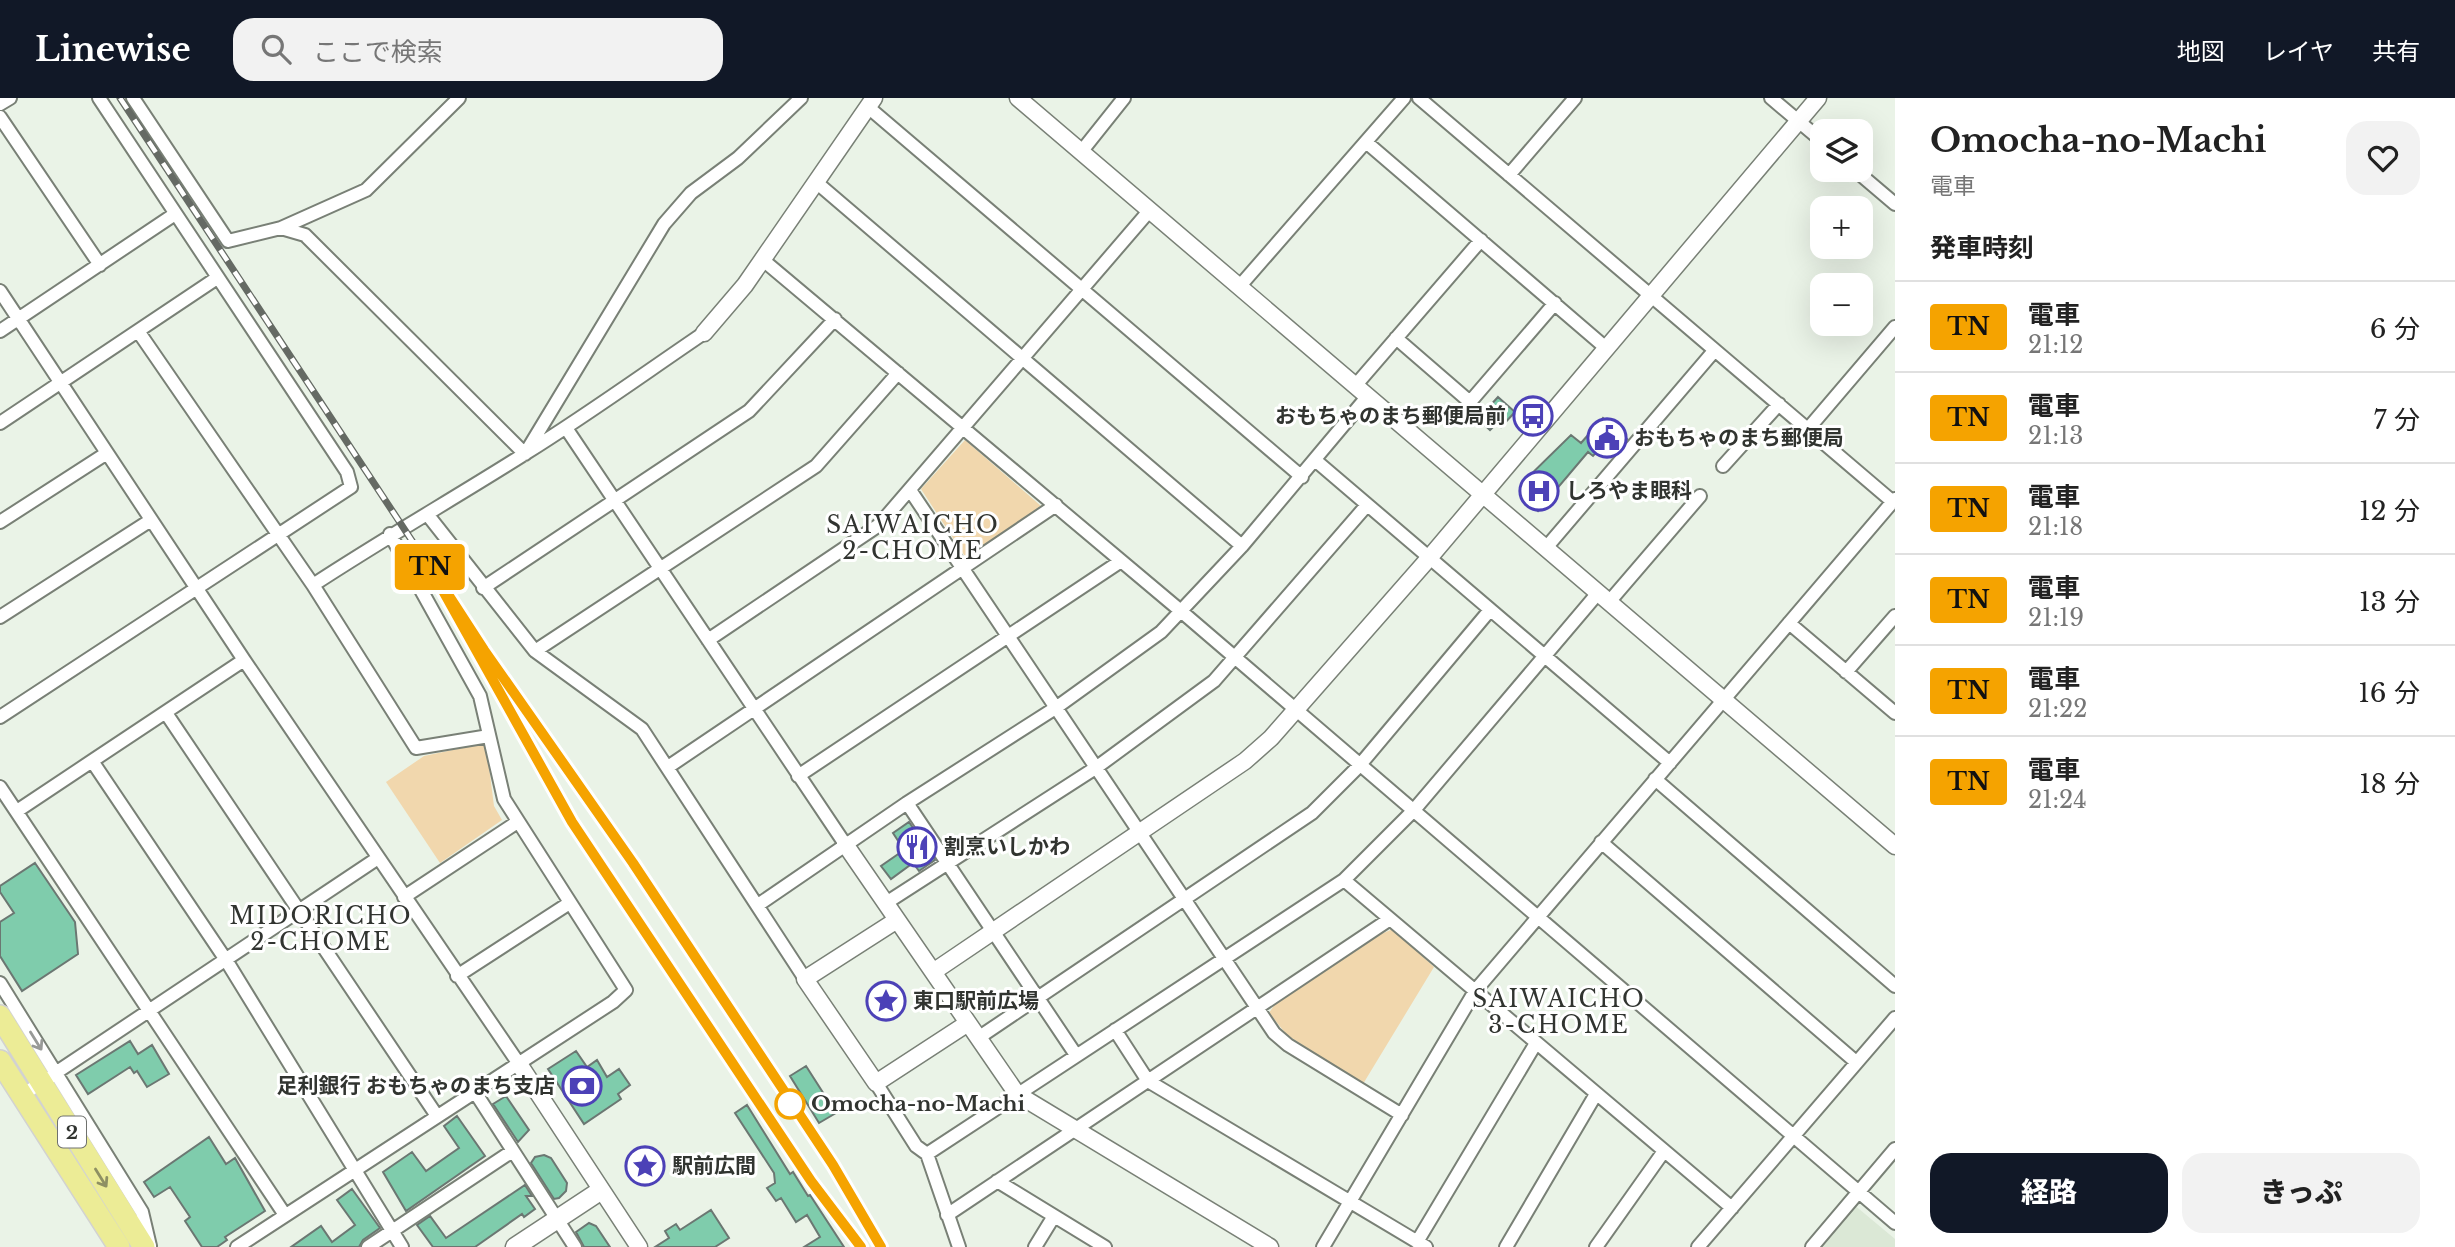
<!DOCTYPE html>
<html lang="ja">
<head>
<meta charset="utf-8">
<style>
	:root { --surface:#fff; --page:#f2f2f2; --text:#222; --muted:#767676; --line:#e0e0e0; --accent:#111827 }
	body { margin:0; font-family:"Libre Baskerville","Noto Sans JP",serif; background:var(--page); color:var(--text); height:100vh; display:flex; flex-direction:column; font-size:26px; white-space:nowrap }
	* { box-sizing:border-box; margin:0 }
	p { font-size:23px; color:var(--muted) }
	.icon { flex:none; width:38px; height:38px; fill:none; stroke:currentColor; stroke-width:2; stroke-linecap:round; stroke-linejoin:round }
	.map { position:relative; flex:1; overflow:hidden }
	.details { display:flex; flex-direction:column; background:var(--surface); width:560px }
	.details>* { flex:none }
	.badge { padding:0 14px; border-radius:5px; font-size:24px; line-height:46px }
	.fabs { position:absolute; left:1810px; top:21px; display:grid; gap:14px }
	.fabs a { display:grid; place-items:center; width:63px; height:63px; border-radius:14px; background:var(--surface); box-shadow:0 7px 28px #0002; font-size:35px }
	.map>.badge { position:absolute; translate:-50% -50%; box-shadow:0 0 0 4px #fff }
	h2 { padding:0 35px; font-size:26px; line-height:63px }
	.round { display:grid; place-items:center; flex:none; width:74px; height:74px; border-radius:21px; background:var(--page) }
	.head { display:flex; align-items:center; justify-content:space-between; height:119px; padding:0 35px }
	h1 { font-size:33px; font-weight:800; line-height:52px }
	.primary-button { display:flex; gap:14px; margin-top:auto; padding:14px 35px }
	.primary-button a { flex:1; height:80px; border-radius:21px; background:var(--accent); color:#fff; font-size:28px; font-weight:800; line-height:80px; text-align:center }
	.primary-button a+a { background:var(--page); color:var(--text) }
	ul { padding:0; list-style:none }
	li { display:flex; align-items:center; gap:21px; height:91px; padding:0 35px; border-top:2px solid var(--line) }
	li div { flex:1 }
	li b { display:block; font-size:26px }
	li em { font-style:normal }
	li .badge { min-width:77px; font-weight:700; text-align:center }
	header { display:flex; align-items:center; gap:42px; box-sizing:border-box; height:98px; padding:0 35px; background:var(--accent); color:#fff }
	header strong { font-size:33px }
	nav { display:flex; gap:38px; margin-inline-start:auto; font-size:24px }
	.search { width:490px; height:63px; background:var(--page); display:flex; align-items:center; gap:18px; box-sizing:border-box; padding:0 24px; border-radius:21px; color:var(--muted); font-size:26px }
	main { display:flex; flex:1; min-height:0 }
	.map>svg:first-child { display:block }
</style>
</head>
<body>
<header>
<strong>Linewise</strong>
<div class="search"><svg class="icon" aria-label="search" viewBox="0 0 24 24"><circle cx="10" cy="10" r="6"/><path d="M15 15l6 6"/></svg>ここで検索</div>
<nav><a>地図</a><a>レイヤ</a><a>共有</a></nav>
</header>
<main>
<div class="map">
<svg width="1895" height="1149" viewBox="0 0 1895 1149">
	<rect width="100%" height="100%" fill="#eaf3e7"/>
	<path fill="#dbe8d6" d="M1853 1106 1895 1141V1149H1816Z"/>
	<path fill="#f1d7ad" d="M965 342 1041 408 966 460 921 391Z
		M486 645 494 708 502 722 440 765 386 684 424 658Z
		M1393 831 1434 869 1363 986 1287 937 1269 915 1275 906 1381 836Z"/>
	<path fill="#7fccac" stroke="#6b7772" stroke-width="2" d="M1498 299 1515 314 1501 329 1497 325 1490 332 1478 321Z
		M1603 320 1627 341 1611 359 1601 349 1593 358 1588 354 1538 413 1524 401 1522 385 1571 337 1581 345Z
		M909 724 935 762 919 773 913 765 891 781 881 768 904 752 893 735Z
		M35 765 75 824 78 856 22 893 0 858V824L14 815 0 794V788Z
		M130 943 138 956 152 947 169 976 147 989 137 973 134 975 130 969 88 996 76 977Z
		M576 953 587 969 597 962 607 979 619 971 630 987 618 996 621 1001 584 1026 548 971Z
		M806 968 836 1015 819 1025 790 978Z
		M506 998 529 1032 518 1044 493 1006Z
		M747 1007 790 1076 793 1074 808 1098 810 1097 844 1149H804L820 1139 807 1117 796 1124 781 1100 776 1103 767 1090 775 1085 774 1075 735 1015Z
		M457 1018 485 1058 406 1113 383 1074 412 1054 426 1073 459 1050 444 1028Z
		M209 1039 226 1066 235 1060 265 1113 225 1139 227 1142 217 1149H202L185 1123 190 1119 170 1089 154 1099 144 1084Z
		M544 1057 551 1060 567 1085 566 1093 559 1100 554 1101 531 1065 535 1059Z
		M525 1087 532 1098H526L535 1111 524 1119 522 1116 475 1149H433L417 1127 430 1118 446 1140Z
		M352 1091 380 1130 363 1142 359 1149H291L321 1128 332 1144 355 1127 337 1102Z
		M711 1112 729 1140 715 1149H655L669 1140 665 1133 676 1126 680 1132Z
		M589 1125 596 1128 610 1149H584L576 1134Z"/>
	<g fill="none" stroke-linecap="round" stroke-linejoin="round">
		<g stroke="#798076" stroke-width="16">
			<path id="minor" d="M133 0 228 143 281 130 305 137 525 356 664 126 691 95 738 60 801 0
				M1419 0 1893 404
				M1771 0 1822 43
				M0 6 10 0
				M868 9 1302 379
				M0 19 100 167
				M1366 44 1606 250
				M1081 54 1124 0
				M1855 72 1895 106
				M1509 77 1575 0
				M816 84 1242 448
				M281 130 366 92 459 0
				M763 162 1182 514 1895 1125
				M1239 189 1404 0
				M0 193 244 562 519 966
				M0 233 175 116
				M138 233 313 487C383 441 455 400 526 355 587 317 645 275 704 235
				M1396 240 1470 304 1555 205
				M1355 288 1481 142
				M0 325 217 180
				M566 330 845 746
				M1808 331 1895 229
				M1315 362 1670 665
				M1723 368 1779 306
				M910 392 1274 935 1288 947 1402 1017
				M427 416 535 553 642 631 805 881
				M0 424 107 355
				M1545 451 1714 253
				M313 487 416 650 489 638
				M483 490 749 313 835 221
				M1609 504 1700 398
				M0 519 151 422
				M1789 525 1895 615
				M708 542 879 427 1150 112
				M535 553 816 368 898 275
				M1846 574 1895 518
				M166 615 437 1018
				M0 619 351 389 347 374 99 0
				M92 663 244 562
				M668 669 1056 407
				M798 678 1121 463
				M1655 681 1895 888
				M0 689 285 1117
				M907 705 1076 957
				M17 713 92 663 226 862 402 1149
				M1601 744 1856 964
				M1344 782 1732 1110
				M404 799 516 725
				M886 805 1097 669 1214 583 1367 407
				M758 807 907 705 1057 609 1161 534 1242 448 1367 299
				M457 878 568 806
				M0 885 142 1114 150 1148
				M1115 932 1148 983 1426 1149
				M978 940 1312 715 1359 668 1490 512
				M876 985 916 1048 927 1056 1344 782 1414 712 1598 495
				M475 994 575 1149
				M21 998 378 760
				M927 1056 959 1149
				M997 1083 1105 1149
				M947 1117 1390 821
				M1417 1144 1536 945
				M237 1149 613 904 626 892 504 701 480 598 390 436
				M368 1149 511 1054
				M1035 1149 1054 1118
				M1323 1149 1475 893 1895 401
				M1506 1149 1596 996
				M1596 1149 1664 1053
				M1698 1149 1895 920
				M1812 1149 1895 1051"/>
		</g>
		<g stroke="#798076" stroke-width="19">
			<path id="tertiary" d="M1018 0 1895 748
				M704 235 745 187 874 0
				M845 746 1017 996 1270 1149
				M897 822 805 881 876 985 968 925
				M933 874 1245 663 1271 640 1430 459 1818 0
				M519 966 639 1149"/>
		</g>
		<g stroke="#798076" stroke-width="21">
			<path id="secondary" d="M515 1149 600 1093"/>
		</g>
		<g stroke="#d2d2d1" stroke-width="24">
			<path id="primary" d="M0 918 144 1149
				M0 963 119 1149"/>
		</g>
		<use href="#minor" stroke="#fff" stroke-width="12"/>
		<use href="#tertiary" stroke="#fff" stroke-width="16"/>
		<use href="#secondary" stroke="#fff" stroke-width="18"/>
		<use href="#primary" stroke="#ecec96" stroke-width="21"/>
		<g stroke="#656a64" stroke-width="7">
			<path id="rail" d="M120 0 484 552 633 765 833 1067 881 1149
				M479 560 572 725 811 1083 861 1149"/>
		</g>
		<use href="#rail" stroke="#fff" stroke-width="4.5" stroke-dasharray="13" stroke-linecap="butt"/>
	</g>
	<defs><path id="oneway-shaft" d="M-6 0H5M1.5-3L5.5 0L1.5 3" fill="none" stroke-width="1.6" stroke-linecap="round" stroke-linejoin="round" transform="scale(1.75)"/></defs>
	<use stroke="#989a98" href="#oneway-shaft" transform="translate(36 943) rotate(58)"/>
	<use stroke="#8e9063" href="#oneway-shaft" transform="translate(101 1080) rotate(58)"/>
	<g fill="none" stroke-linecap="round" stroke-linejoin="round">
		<g stroke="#fff" stroke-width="16">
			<path id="line" d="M861 1149 811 1083 572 724 427 464 484 552 633 765 833 1067 881 1149"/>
		</g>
		<use href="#line" stroke="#f5a300" stroke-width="10"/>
	</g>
	<defs>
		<g id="bus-ring" transform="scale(2.0125)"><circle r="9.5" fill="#fff" stroke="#4c41b7" stroke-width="1.5"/><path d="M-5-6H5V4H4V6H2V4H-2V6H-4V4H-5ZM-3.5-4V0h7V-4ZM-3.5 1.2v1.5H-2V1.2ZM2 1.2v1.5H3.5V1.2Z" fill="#4c41b7"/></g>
		<g id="civic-ring" transform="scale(2.0125)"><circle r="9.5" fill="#fff" stroke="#4c41b7" stroke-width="1.5"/><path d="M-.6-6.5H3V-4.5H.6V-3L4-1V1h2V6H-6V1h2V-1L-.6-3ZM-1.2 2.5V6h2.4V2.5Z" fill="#4c41b7"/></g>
		<g id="hospital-ring" transform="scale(2.0125)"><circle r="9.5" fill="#fff" stroke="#4c41b7" stroke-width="1.5"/><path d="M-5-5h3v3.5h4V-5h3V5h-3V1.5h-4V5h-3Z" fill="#4c41b7"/></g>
		<g id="restaurant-ring" transform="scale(2.0125)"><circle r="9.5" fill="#fff" stroke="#4c41b7" stroke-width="1.5"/><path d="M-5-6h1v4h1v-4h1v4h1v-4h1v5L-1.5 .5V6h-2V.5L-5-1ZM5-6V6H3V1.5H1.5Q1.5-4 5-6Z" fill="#4c41b7"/></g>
		<g id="sight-ring" transform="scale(2.0125)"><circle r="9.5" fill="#fff" stroke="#4c41b7" stroke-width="1.5"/><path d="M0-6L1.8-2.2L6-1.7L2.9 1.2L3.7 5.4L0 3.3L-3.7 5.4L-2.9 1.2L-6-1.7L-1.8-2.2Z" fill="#4c41b7"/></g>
		<g id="bank-ring" transform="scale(2.0125)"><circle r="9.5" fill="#fff" stroke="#4c41b7" stroke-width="1.5"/><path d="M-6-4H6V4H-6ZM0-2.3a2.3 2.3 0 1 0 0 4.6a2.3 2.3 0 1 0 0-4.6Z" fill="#4c41b7"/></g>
	</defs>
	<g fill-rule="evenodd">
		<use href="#bus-ring" x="1533" y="318"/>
		<use href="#civic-ring" x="1607" y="340"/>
		<use href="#hospital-ring" x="1539" y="393"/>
		<use href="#restaurant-ring" x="917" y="749"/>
		<use href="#sight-ring" x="886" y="903"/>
		<use href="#bank-ring" x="582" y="988"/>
		<use href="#sight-ring" x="645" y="1068"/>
	</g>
	<circle fill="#fff" stroke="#f5a300" stroke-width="3.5" cx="790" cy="1006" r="14"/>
	<g text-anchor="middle" stroke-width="6" stroke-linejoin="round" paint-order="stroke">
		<rect fill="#fff" stroke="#6f716e" stroke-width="2" x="58" y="1018.5" width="28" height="31" rx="5"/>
		<g font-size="19" font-weight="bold" fill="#313430">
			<text x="72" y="1041">2</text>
		</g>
		<g font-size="21" font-weight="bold" fill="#313430" stroke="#fff" text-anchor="start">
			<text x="1506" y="325" text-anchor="end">おもちゃのまち郵便局前</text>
			<text x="1634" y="347">おもちゃのまち郵便局</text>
			<text x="1566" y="400">しろやま眼科</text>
			<text x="944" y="756">割烹いしかわ</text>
			<text x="913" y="910">東口駅前広場</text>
			<text x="555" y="995" text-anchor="end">足利銀行 おもちゃのまち支店</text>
			<text x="672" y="1075">駅前広間</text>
		</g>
		<g font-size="21" font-weight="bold" fill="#313430" stroke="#fff" text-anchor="start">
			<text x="811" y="1013">Omocha-no-Machi</text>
		</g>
		<g font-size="23" letter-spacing="2" fill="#313430" stroke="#fff">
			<text x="913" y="435">SAIWAICHO<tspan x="913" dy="26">2-CHOME</tspan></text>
			<text x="321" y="826">MIDORICHO<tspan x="321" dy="26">2-CHOME</tspan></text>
			<text x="1559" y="909">SAIWAICHO<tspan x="1559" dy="26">3-CHOME</tspan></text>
		</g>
	</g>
</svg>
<div class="fabs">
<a><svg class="icon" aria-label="layers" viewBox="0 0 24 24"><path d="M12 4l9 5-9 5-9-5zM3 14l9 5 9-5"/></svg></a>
<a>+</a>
<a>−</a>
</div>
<b class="badge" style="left:430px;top:469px;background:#f5a300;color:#111">TN</b>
</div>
<section class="details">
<div class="head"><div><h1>Omocha-no-Machi</h1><p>電車</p></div><a class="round"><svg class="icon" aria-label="heart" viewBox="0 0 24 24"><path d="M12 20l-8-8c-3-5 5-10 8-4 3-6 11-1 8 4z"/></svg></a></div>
<h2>発車時刻</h2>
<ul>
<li><span class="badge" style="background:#f5a300;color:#111">TN</span><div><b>電車</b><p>21:12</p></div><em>6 分</em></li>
<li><span class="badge" style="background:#f5a300;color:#111">TN</span><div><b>電車</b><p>21:13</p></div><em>7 分</em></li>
<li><span class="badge" style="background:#f5a300;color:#111">TN</span><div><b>電車</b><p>21:18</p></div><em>12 分</em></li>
<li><span class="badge" style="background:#f5a300;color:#111">TN</span><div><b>電車</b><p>21:19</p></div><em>13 分</em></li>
<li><span class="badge" style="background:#f5a300;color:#111">TN</span><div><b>電車</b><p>21:22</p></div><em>16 分</em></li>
<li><span class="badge" style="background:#f5a300;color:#111">TN</span><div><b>電車</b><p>21:24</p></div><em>18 分</em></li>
</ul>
<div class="primary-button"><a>経路</a><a>きっぷ</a></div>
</section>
</main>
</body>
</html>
